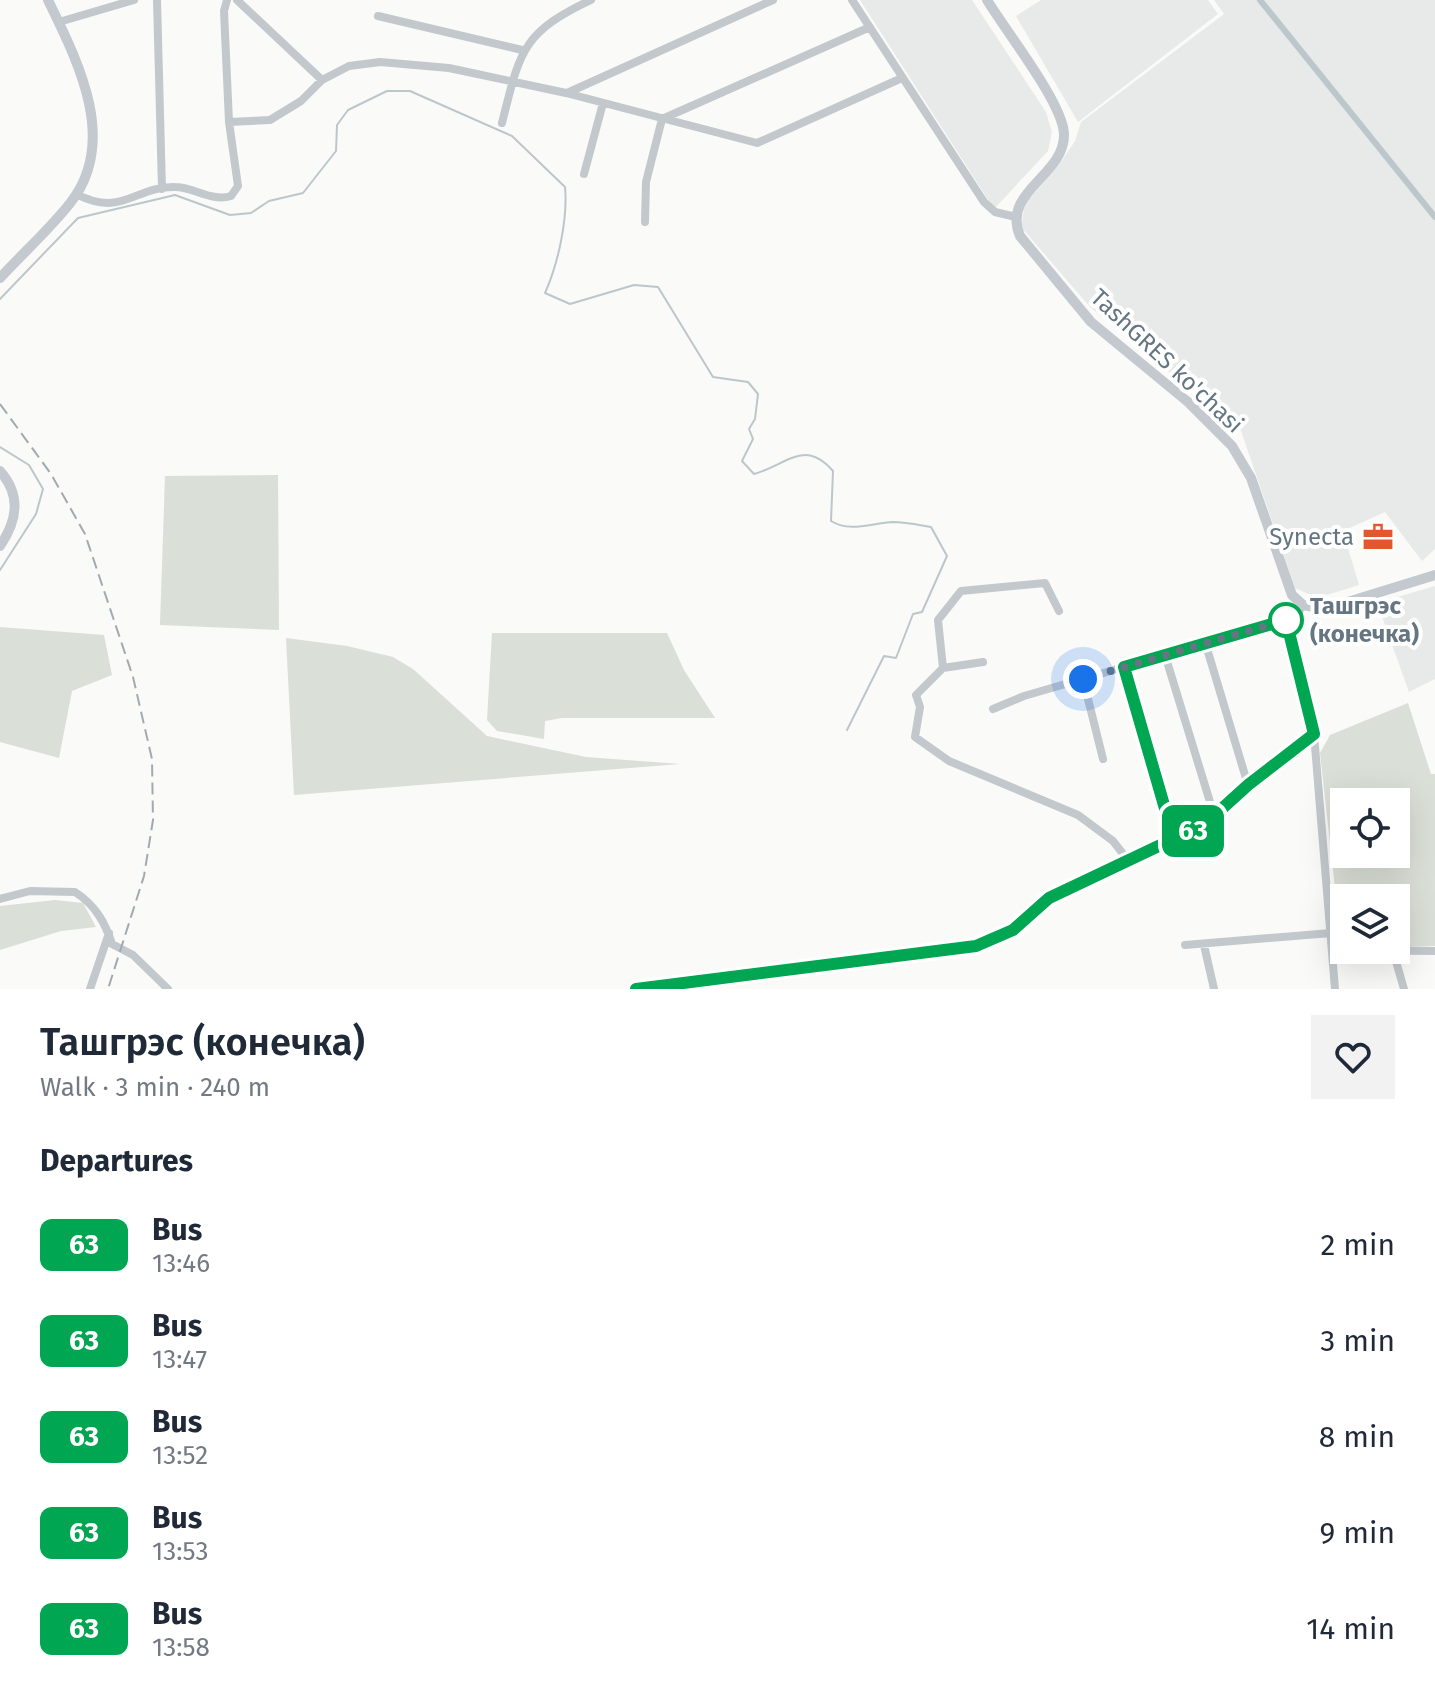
<!DOCTYPE html>
<html lang="en">
<head>
<meta charset="utf-8">
<style>
	:root { --surface:#fff; --page:#f2f2f3; --text:#1f2937; --muted:#747a83 }
	body { margin:0; font-family:"Fira Sans",sans-serif; background:var(--page); color:var(--text); height:100vh; display:flex; flex-direction:column; font-size:30px; white-space:nowrap }
	* { box-sizing:border-box; margin:0 }
	p { font-size:26px; color:var(--muted) }
	.icon { flex:none; width:44px; height:44px; fill:none; stroke:currentColor; stroke-width:2; stroke-linecap:round; stroke-linejoin:round }
	.map { position:relative; height:989px; overflow:hidden }
	.panel { display:flex; flex-direction:column; background:var(--surface); flex:1 }
	.panel>* { flex:none }
	.badge { padding:0 16px; border-radius:12px; font-size:28px; line-height:52px }
	.buttons { position:absolute; left:1330px; top:788px; display:grid; gap:16px }
	.buttons a { display:grid; place-items:center; width:80px; height:80px; border-radius:0px; background:var(--surface); box-shadow:0 8px 32px #0002; font-size:40px }
	.you { position:absolute; width:40px; height:40px; margin:-20px; border:6px solid #fff; border-radius:50%; background:#1a73e8; box-shadow:0 0 0 12px #1a73e833 }
	.map>.badge { position:absolute; translate:-50% -50%; box-shadow:0 0 0 4px #fff }
	h2 { padding:0 40px; font-size:30px; line-height:72px }
	.round { display:grid; place-items:center; flex:none; width:84px; height:84px; border-radius:0px; background:var(--page) }
	.summary { display:flex; align-items:center; justify-content:space-between; height:136px; padding:0 40px }
	h1 { font-size:38px; font-weight:600; line-height:60px }
	ul { padding:0; list-style:none }
	li { display:flex; align-items:center; gap:24px; height:96px; padding:0 40px }
	li div { flex:1 }
	li b { display:block; font-size:30px }
	li em { font-style:normal }
	li .badge { min-width:88px; font-weight:700; text-align:center }
	.map>svg:first-child { display:block }
</style>
</head>
<body>
<div class="map">
<svg width="1435" height="989" viewBox="0 0 1435 989">
	<rect width="100%" height="100%" fill="#fafaf8"/>
	<path fill="#e8e9e9" d="M860 0H972L1046 112 1052 132 1048 151 994 209Z
		M1041 0H1208L1218 14 1078 122 1016 16Z
		M1214 0H1435V549L1422 561 1385 512 1343 531 1359 585 1317 598 1295 588 1241 431 1090 307 1021 227 1025 204 1059 165 1075 141 1081 122 1224 14Z
		M1435 586V679L1409 692 1377 603Z"/>
	<path fill="#dadfd7" fill-rule="evenodd" d="M278 475 279 630 160 625 165 476Z
		M0 627 104 635 112 675 72 691 59 758 0 742Z
		M492 633H667L684 670 715 718H562L545 721 544 739 497 731 487 720Z
		M286 638 347 646 393 657 413 669 487 736 586 757 680 764 294 795Z
		M1408 703 1431 774H1435V946L1396 947V898L1336 897 1320 753 1330 735ZM1344 802H1396V854H1344Z
		M55 900 83 903 96 927 61 931 0 950V906Z"/>
	<g fill="none" stroke-linecap="round" stroke-linejoin="round">
		<path stroke="#bbc7cb" stroke-width="2" d="M0 299 78 218 175 195 230 215 251 213 269 201 303 193 336 151 337 125 348 110 387 91H410L512 136 565 187C568 219 558 264 545 293L570 304 634 285 658 287 713 377 748 382 758 394 755 419 749 429 753 439 742 461 754 474C787 465 804 438 833 471L831 521C851 533 871 523 893 522 905 522 919 525 931 527L947 556 922 612 913 614 896 658 884 656 847 730
			M0 447 29 465 43 489 36 514 0 570"/>
		<path stroke="#bbc7cb" stroke-width="6" d="M1260 0 1435 217"/>
		<path stroke="#c3c8cc" stroke-width="8" d="M157 0 162 189
			M237 0 322 80
			M852 0 984 202 995 212 1016 217
			M378 16 522 50
			M59 22 134 0
			M567 93 773 0
			M229 122 270 120 301 101 322 80 349 66 380 62 449 68 566 93 757 143 902 78
			M502 123C520 52 521 33 591 0
			M584 174 603 103
			M76 194C123 218 134 186 175 187 194 187 211 202 231 196L238 186 229 122 224 11 227 0
			M645 222 646 182 662 119 870 27
			M1286 620 1314 734 1335 989
			M1205 642 1248 785
			M1165 655 1214 815
			M983 662 943 668 916 695 920 707 915 737 949 761 1078 815 1113 841 1127 859
			M1124 667 1175 841
			M943 668 938 620 961 591 1045 583 1059 611
			M1083 679 1103 759
			M993 709 1024 696 1286 620 1296 616 1303 605
			M0 899 30 891 75 892C95 905 105 922 112 944L133 955 168 989
			M1185 945 1331 933
			M1204 945 1214 989
			M1332 950 1435 951
			M1393 951 1404 989
			M90 989 109 933
			M636 989 976 946 1013 930 1049 898 1127 859 1155 851 1205 824 1248 785 1314 734"/>
		<path stroke="#c3c9ce" stroke-width="10" d="M987 0C1005 30 1063 103 1064 134 1065 176 1001 191 1020 236L1091 322 1188 402 1232 446 1251 478 1292 595 1303 605 1325 609 1435 575
			M0 278C23 253 50 229 71 202 119 140 77 60 48 0
			M0 471C22 496 17 521 0 546"/>
		<path stroke="#a2aab0" stroke-width="2" stroke-dasharray="12 6" stroke-linecap="butt" d="M0 404 51 474 85 534 133 677 152 759 153 820 144 876 108 989"/>
	</g>
	<g fill="none" stroke-linecap="round" stroke-linejoin="round">
		<g stroke="#fff" stroke-width="18">
			<path id="line" d="M636 989 976 946 1013 930 1049 898 1205 824 1248 785 1314 734 1286 620 1124 667 1166 812"/>
		</g>
		<use href="#line" stroke="#00a651" stroke-width="12"/>
		<path stroke="#657683" stroke-width="8" stroke-dasharray="0 14.4" d="M1083 679 1286 620"/>
	</g>
	<defs>
		<g id="office-bare" transform="scale(2.4)"><path d="M-6-3h4V-5.5h4V-3h4V5H-6ZM-1-4.5V-3h2v-1.5ZM-6 0V1H6V0Z" fill="#e4572e" stroke="#fff" stroke-width="2.5" paint-order="stroke"/></g>
	</defs>
	<g fill-rule="evenodd">
		<use href="#office-bare" x="1378" y="537"/>
	</g>
	<circle fill="#fff" stroke="#00a651" stroke-width="4" cx="1286" cy="620" r="16"/>
	<g text-anchor="middle" stroke-width="8" stroke-linejoin="round" paint-order="stroke">
		<g font-size="24" fill="#657683" stroke="#fff">
			<text transform="translate(1167 361) rotate(43)" y="8">TashGRES ko'chasi</text>
		</g>
		<g font-size="24" fill="#657683" stroke="#fff" text-anchor="end">
			<text x="1354" y="545">Synecta</text>
		</g>
		<g font-size="24" font-weight="bold" fill="#657683" stroke="#fff" text-anchor="start">
			<text x="1310" y="614">Ташгрэс<tspan x="1310" dy="28">(конечка)</tspan></text>
		</g>
	</g>
</svg>
<div class="buttons">
<a><svg class="icon" aria-label="locate" viewBox="0 0 24 24"><circle cx="12" cy="12" r="6"/><path d="M12 2v4M12 18v4M2 12h4M18 12h4"/></svg></a>
<a><svg class="icon" aria-label="layers" viewBox="0 0 24 24"><path d="M12 4l9 5-9 5-9-5zM3 14l9 5 9-5"/></svg></a>
</div>
<div class="you" style="left:1083px;top:679px"></div>
<b class="badge" style="left:1193px;top:831px;background:#00a651;color:#fff">63</b>
</div>
<section class="panel">
<div class="summary"><div><h1>Ташгрэс (конечка)</h1><p>Walk · 3 min · 240 m</p></div><a class="round"><svg class="icon" aria-label="heart" viewBox="0 0 24 24"><path d="M12 20l-8-8c-3-5 5-10 8-4 3-6 11-1 8 4z"/></svg></a></div>
<h2>Departures</h2>
<ul>
<li><span class="badge" style="background:#00a651;color:#fff">63</span><div><b>Bus</b><p>13:46</p></div><em>2 min</em></li>
<li><span class="badge" style="background:#00a651;color:#fff">63</span><div><b>Bus</b><p>13:47</p></div><em>3 min</em></li>
<li><span class="badge" style="background:#00a651;color:#fff">63</span><div><b>Bus</b><p>13:52</p></div><em>8 min</em></li>
<li><span class="badge" style="background:#00a651;color:#fff">63</span><div><b>Bus</b><p>13:53</p></div><em>9 min</em></li>
<li><span class="badge" style="background:#00a651;color:#fff">63</span><div><b>Bus</b><p>13:58</p></div><em>14 min</em></li>
</ul>
</section>
</body>
</html>
